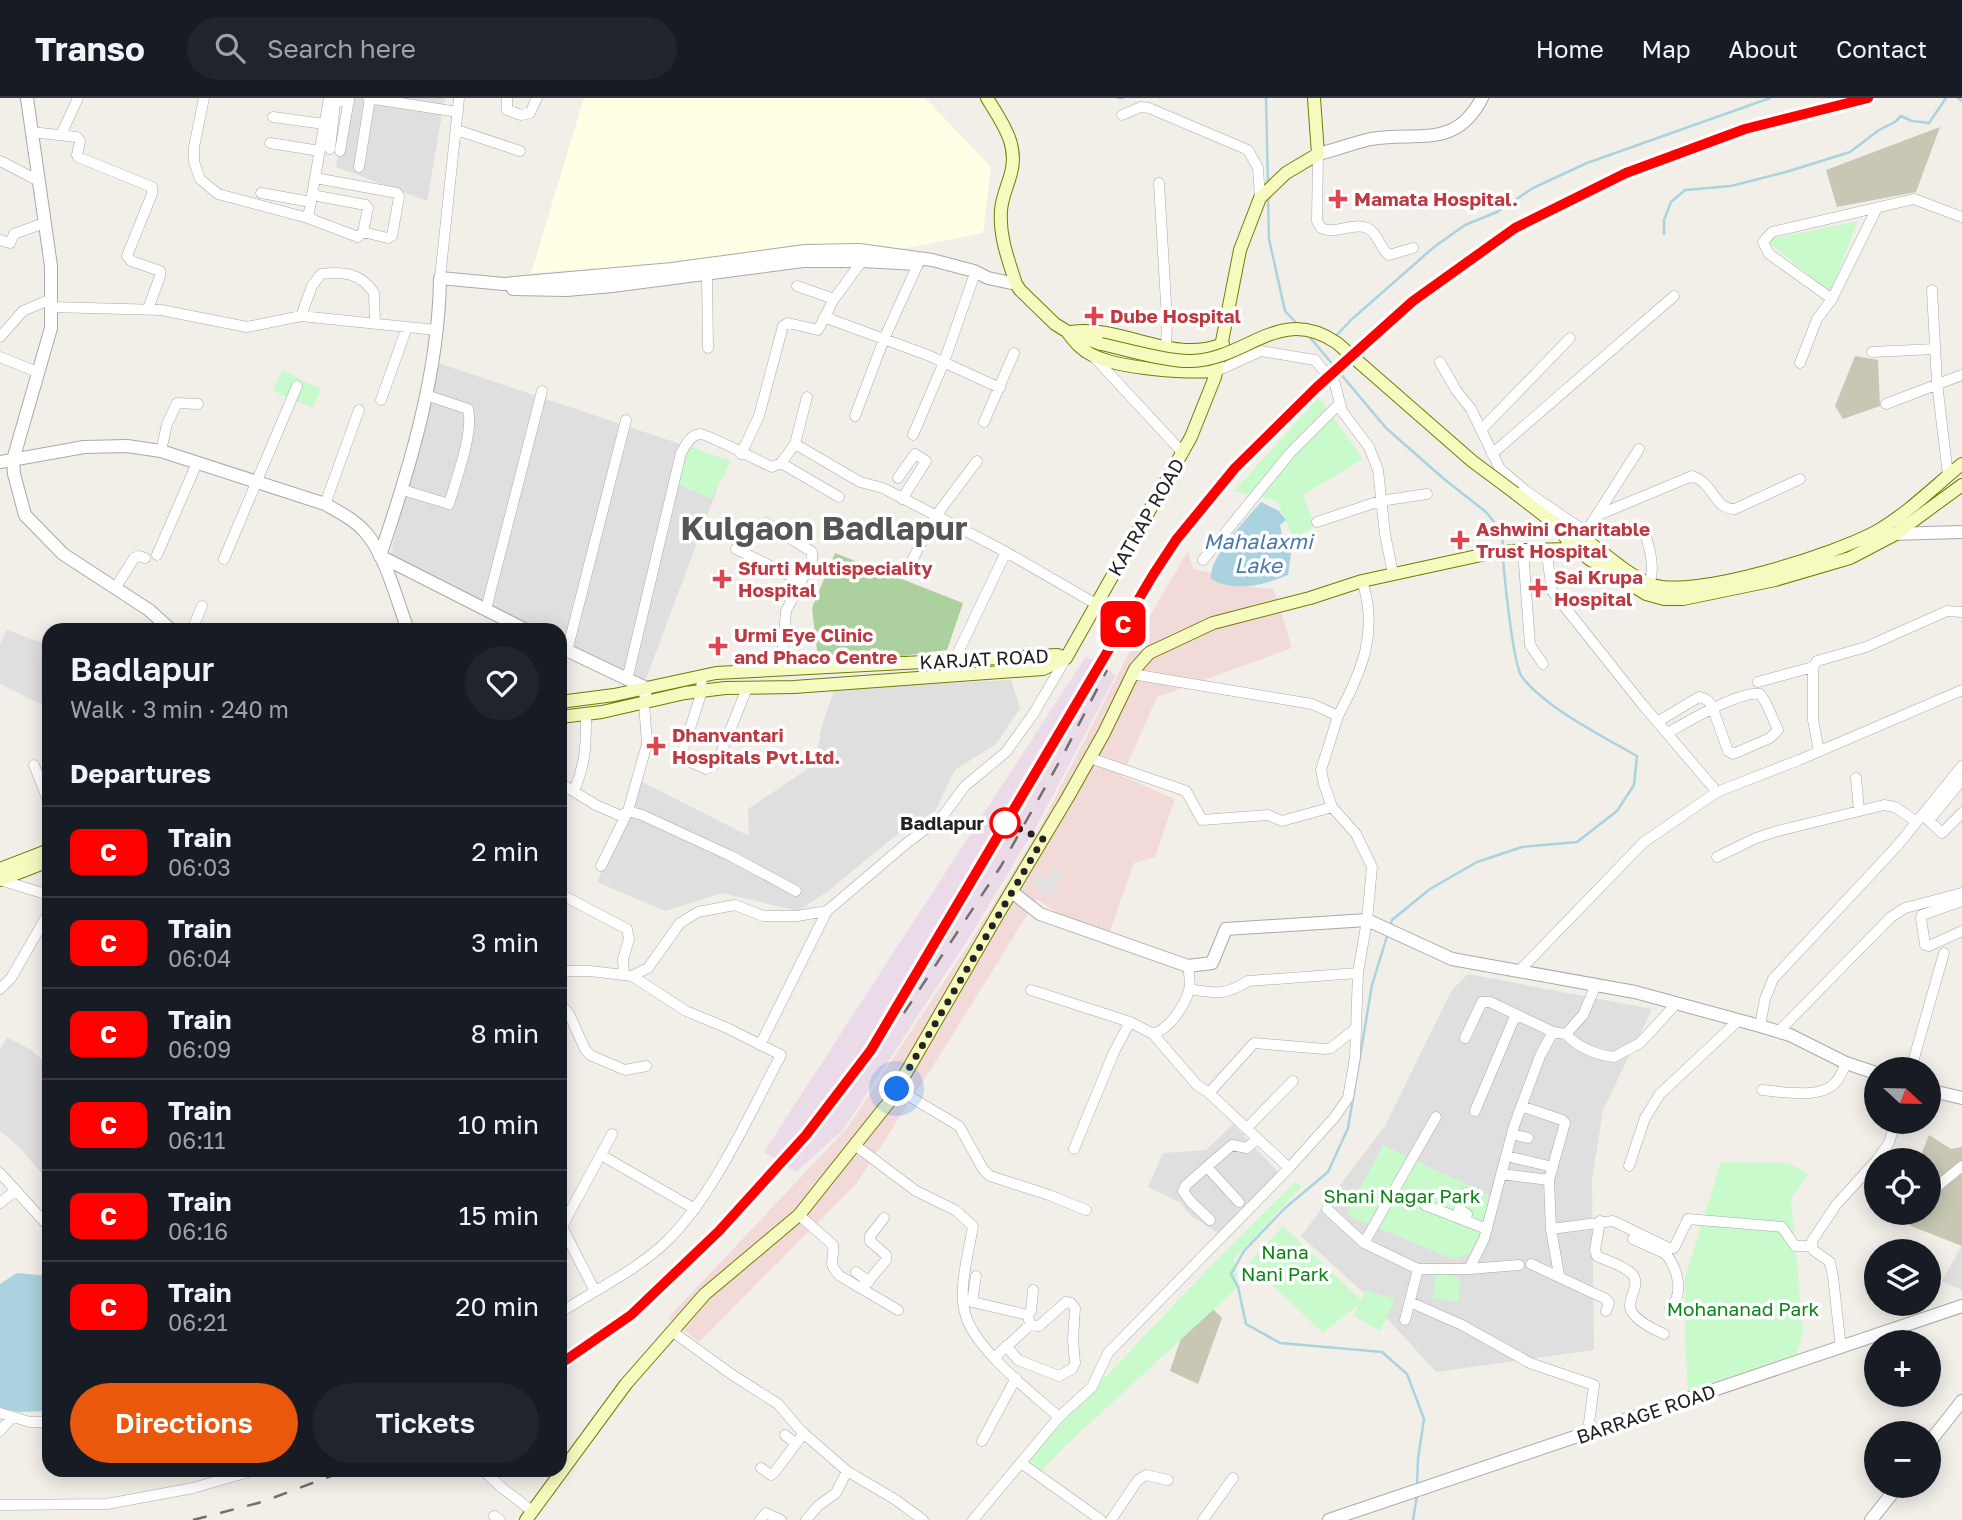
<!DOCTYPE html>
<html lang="en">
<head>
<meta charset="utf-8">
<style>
	:root { --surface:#171b24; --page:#20242c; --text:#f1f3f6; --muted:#9ea1a6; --line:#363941; --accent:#ea580c }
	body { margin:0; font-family:"Golos Text",sans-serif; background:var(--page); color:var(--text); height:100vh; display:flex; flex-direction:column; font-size:26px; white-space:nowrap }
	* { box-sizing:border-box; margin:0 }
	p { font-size:23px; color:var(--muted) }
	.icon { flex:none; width:38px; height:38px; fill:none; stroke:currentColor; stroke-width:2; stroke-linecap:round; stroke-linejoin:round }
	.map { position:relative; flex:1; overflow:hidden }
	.side { position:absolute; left:42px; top:525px; width:525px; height:854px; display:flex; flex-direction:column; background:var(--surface); border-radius:21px; box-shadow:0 4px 18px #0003 }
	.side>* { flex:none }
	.badge { padding:0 14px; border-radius:10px; font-size:24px; line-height:46px }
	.needle { width:46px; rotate:112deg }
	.fabs { position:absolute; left:1864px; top:959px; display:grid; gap:14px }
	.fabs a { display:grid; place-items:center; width:77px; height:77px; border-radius:50%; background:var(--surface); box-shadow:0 4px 18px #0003; font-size:35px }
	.you { position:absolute; width:35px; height:35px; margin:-18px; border:5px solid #fff; border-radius:50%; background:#1a73e8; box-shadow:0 0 0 10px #1a73e833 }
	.map>.badge { position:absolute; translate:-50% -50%; box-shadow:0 0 0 4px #fff }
	h2 { padding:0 28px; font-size:26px; line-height:63px }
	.round { display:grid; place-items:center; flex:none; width:74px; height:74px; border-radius:37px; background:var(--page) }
	.overview { display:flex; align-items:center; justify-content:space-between; height:119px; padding:0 28px }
	h1 { font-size:33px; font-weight:600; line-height:52px }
	.primary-button { display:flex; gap:14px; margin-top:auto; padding:14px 28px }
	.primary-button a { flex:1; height:80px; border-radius:42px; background:var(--accent); color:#fff; font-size:28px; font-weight:600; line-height:80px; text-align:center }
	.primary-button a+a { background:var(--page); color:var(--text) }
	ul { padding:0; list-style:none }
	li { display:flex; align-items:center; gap:21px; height:91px; padding:0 28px; border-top:2px solid var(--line) }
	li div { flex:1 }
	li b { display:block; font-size:26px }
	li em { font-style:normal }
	li .badge { min-width:77px; font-weight:700; text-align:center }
	header { display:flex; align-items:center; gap:42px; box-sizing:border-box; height:98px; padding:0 35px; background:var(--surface); border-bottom:2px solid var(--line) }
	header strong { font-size:33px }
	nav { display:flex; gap:38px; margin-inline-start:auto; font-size:24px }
	.search { width:490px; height:63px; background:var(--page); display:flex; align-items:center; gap:18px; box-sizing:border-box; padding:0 24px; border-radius:38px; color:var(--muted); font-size:26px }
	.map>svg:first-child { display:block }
</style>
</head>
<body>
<header>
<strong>Transo</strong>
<div class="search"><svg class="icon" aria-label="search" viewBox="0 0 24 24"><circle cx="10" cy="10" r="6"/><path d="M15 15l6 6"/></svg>Search here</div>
<nav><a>Home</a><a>Map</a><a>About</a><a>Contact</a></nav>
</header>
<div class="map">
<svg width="1962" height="1422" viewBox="0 0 1962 1422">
	<rect width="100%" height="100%" fill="#f2efe9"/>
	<path fill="#e0dfdf" d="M348 0H445L427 103 336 69Z
		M438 265 728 362 643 589 560 546V532H533L390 458Z
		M7 532 43 545 49 544V610L0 586V546Z
		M1011 582 1020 610 996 646 955 672 935 713 894 739 827 794 798 813 722 795 665 813 597 784 640 683 749 738 748 711 815 666 822 627 835 590Z
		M1468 876 1652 911 1603 1012 1592 1081 1594 1252 1436 1274 1364 1195 1301 1138 1385 1028 1452 892Z
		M7 939 31 952 49 967 46 975 49 977V1084L17 1047 0 1033V952Z
		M1233 1026 1279 1075 1219 1136 1191 1118 1179 1104 1148 1089 1163 1055 1206 1052Z
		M1962 1147V1192L1942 1183Z"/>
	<path fill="#f2dad9" d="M1188 453 1193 471 1211 475 1236 488 1274 491 1292 550 1157 599 1122 678 1175 701 1155 759 1134 765 1110 833 1059 816 1037 801 938 960 857 1085 699 1244 668 1220 848 1029 971 843 1038 733 1135 543Z"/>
	<path fill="#ebdbe8" d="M1086 558 1116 577 1039 724 967 843 843 1032 796 1074 764 1054Z"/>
	<path fill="#ffffe5" d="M584 0H925L991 69 983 135 871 157 734 162 531 175Z"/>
	<path fill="#c7c7b4" d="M1940 29 1916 94 1837 109 1826 72Z
		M1855 258 1878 262 1880 308 1843 321 1835 308Z
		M1929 1037 1951 1051 1962 1049V1148L1911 1128 1901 1115H1928V1062H1919Z
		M1213 1211 1222 1220 1198 1286 1170 1273 1181 1240Z"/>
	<path fill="#add19e" d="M835 455 963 505 947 552 819 569 812 510Z"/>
	<path fill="#c8facc" d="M1858 123 1830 195 1766 142Z
		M282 272 321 291 313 310 273 293Z
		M1319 299 1363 361 1303 397 1314 428 1294 441 1277 403 1234 393Z
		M690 348 731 364 711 401 677 386Z
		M1383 1047 1487 1096 1493 1102 1473 1155 1453 1161 1346 1117Z
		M1721 1064 1788 1065 1809 1076 1791 1100 1803 1233 1797 1256 1688 1293 1685 1239V1179Z
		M1296 1083 1301 1089 1234 1161 1238 1189 1066 1347 1041 1373 1028 1361 1204 1175Z
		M1283 1128 1361 1202 1366 1192 1395 1201 1380 1233 1354 1218 1359 1206 1323 1235 1249 1165Z
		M1436 1174 1460 1180 1459 1204 1433 1200Z"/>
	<path fill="#e2e2e2" d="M1054 769 1064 772 1052 798 1032 786 1039 777 1049 781Z"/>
	<path fill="#aad3df" d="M1261 404 1279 413 1286 422 1280 427 1282 437 1289 438 1291 455 1288 477C1264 487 1235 495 1211 481 1209 458 1246 422 1261 404Z
		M17 1175 49 1178V1311L45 1313 19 1314 0 1310V1186Z"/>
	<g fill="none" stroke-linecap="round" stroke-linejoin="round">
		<path stroke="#aad3df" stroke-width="2.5" d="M1118 0H1123
			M1266 0 1268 88
			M1958 0 1962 3
			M1268 98 1269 141 1285 213 1299 228
			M1664 136V122L1671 104 1685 92 1731 88 1786 74 1850 54 1879 32 1895 24 1901 18 1912 23 1929 25 1946 0
			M1308 237 1386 330 1444 381 1486 414 1502 434 1503 450
			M1334 240 1351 222 1434 149 1465 127 1497 114 1533 90 1587 65 1770 0
			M1390 829 1392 822 1430 791 1477 764 1522 749 1577 744 1617 713 1634 687 1637 658C1602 638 1546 610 1522 579 1513 567 1504 476 1503 457
			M1388 835 1372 887 1348 1030 1328 1074 1285 1110 1244 1153 1231 1176 1238 1189 1246 1226 1280 1245 1382 1254 1407 1276 1424 1321 1418 1361 1417 1388
			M1413 1422 1417 1398"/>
		<g stroke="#a9a9a9" stroke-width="11">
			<path id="minor" d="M204 0 194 49V64L200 81 218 96 308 120 358 139 363 134
				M368 0 458 14
				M507 0V12L521 17 530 15 537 0
				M1122 17 1141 9 1149 10 1248 52 1258 70 1260 100
				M273 19 324 26
				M457 32 520 53
				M31 34 77 39 80 43 77 57 78 59 152 89V96L127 158 131 163 160 173V178L148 211
				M61 37 78 0
				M270 45 320 53
				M330 51 335 5 338 3 349 4
				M340 53 349 1
				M1318 56 1317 123 1321 130C1336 137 1352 124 1367 130 1379 135 1379 150 1389 157L1413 150
				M0 63 37 82
				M359 69 370 0
				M1159 85 1167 222 1166 250
				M261 95 311 104
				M312 97 366 107 368 110 363 134 388 140 392 138 399 99 397 95 315 80
				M308 120 329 0
				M0 142 10 145 14 136 44 125
				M707 177 708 250
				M440 180 459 0
				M797 188 834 201
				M1932 192 1937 285 1948 377
				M1832 201 1769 156 1763 144 1772 134 1914 101 1962 119
				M51 209 161 212 247 229 301 218 436 232
				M301 218 312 188 321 176C343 173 361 175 374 195L375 225
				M824 219 930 258 1000 290
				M0 239 23 213 51 201
				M1872 254 1935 251
				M1093 258 1183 355
				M0 259 37 274
				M1440 264 1456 292 1471 311 1500 371 1526 393 1586 434
				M1800 265 1817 221 1832 201 1877 110
				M1217 273 1261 253 1315 262 1335 286 1342 313 1369 349 1378 372 1385 436 1393 476
				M381 302 407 229
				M1886 306 1962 277
				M855 318 884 241 918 166
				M984 324 1014 255
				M1482 331 1570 240
				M913 337 944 264 973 181
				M795 346 860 384 883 390 1006 454 1096 506
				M161 353 167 326 177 305 198 306
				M741 356 759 318 783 228 788 225 818 232 834 201 862 163V158
				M1492 356 1674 198
				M781 365 795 346 807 299
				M898 380 915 356 926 363 902 401
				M403 392 449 406C456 381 474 335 468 311L426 297
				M325 406 359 312
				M1596 418 1692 378C1715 386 1713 411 1735 411L1800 381
				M1317 424 1380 403 1427 396
				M766 425 812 454V462L786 513 781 572
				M1584 437 1639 351
				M1646 439C1651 454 1655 471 1649 486
				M736 451 801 483
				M1546 451 1552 493 1642 606 1717 694
				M1523 452 1530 547 1543 566
				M157 457 197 365
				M224 461 297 288
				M1203 462 1290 355 1340 305
				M906 474 935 419 977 363
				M116 489 134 460 139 458 145 460
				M486 511 542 293
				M192 532 202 508
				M567 553 626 322
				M954 563 1006 454
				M1813 569V622L1819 653
				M1132 576 1312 606 1338 618 1321 672 1324 686 1332 709 1356 736 1372 769 1367 822 1358 875 1248 883C1225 898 1215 895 1189 891
				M701 578 702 593 683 652 684 661 706 671 717 665 747 590
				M627 582 681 355C686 347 690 337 700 336 708 336 760 364 772 369L781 365 839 399
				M1758 584 1813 569 1817 563 1866 549 1947 513 1962 514
				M1338 618C1362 573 1379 533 1362 483
				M1657 624 1699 599C1707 600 1710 604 1713 611L1728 653 1733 656 1770 640 1778 632 1766 605 1760 596C1740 592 1686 625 1667 635
				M1090 660 1186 693 1202 722 1268 717 1282 723 1332 709
				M34 667 49 705
				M1856 680 1859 713
				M560 685 596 707 621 718 628 713 642 717 731 758 796 793
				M574 693C586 665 586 646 586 616
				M1923 717 1942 735 1962 715
				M1930 721 1962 682
				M1717 759 1756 740 1778 733 1884 707 1895 709 1917 724
				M601 768 628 713 647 646 644 605
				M0 782 49 797
				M560 796 627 831 629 841 623 861 624 877
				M1962 803 1922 817 1921 820 1925 847 1929 848 1962 833
				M560 873H590L632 878 686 913 727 930 781 957C750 1015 714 1097 667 1143 637 1172 595 1192 560 1215
				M1519 873 1644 744 1717 694 1799 662 1962 592
				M632 878 648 870 680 825 698 814 735 807 763 818H797L827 813 908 744 942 719 965 688 1006 654 1034 615 1066 560
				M0 891 11 880 49 814
				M1031 892 1130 924 1153 936C1169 931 1185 908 1189 892 1191 885 1189 875 1188 868
				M560 905 569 916 585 951 590 957 625 972 646 968
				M1760 928 1765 901 1773 881 1898 747 1962 668
				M1779 933 1891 819 1905 810 1962 795
				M1566 936C1577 949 1596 957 1614 959L1640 945 1676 906
				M1465 940 1482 904H1490L1553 934
				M760 947 827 813
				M1911 971 1944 855
				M897 991 959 1028 983 1071 990 1078 1049 1097 1086 1112
				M1762 992C1781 994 1821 1001 1835 985 1840 980 1843 972 1846 965
				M1209 995 1254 945 1324 951 1331 950 1355 931
				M1521 1008 1562 1022 1565 1025 1549 1082 1551 1131 1559 1177
				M1475 1013 1516 916
				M1246 1031 1293 983
				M1512 1036 1528 1040
				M856 1048 916 1093 955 1112 973 1128C969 1154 958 1189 965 1215 974 1251 1032 1295 1059 1319L973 1422
				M1074 1051 1114 954 1130 924
				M601 1057 695 1111
				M1506 1058 1553 1069
				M1877 1062 1889 1045 1895 1024
				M1629 1068 1645 1020 1660 996 1739 922
				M1207 1069 1239 1104
				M1289 1070 1334 1020 1348 1000 1355 959 1358 875
				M0 1075 49 1129
				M1501 1076 1549 1082
				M1928 1096 1962 1068
				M0 1105 15 1093
				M1425 1107 1487 1131
				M1327 1111 1364 1145 1418 1171H1469L1484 1141 1514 1028 1540 958 1553 934 1566 936 1583 917 1595 889
				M799 1117 833 1147C835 1163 826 1164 840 1178L898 1212
				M1210 1122 1191 1104 1183 1093 1186 1087 1232 1047 1247 1050 1257 1041
				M1466 1122 1467 1116 1459 1112 1466 1095
				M1600 1123 1595 1152 1597 1158C1607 1163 1625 1168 1632 1176 1641 1185 1629 1199 1630 1209 1632 1221 1655 1232 1664 1236
				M562 1129 595 1193
				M1551 1131 1613 1123 1669 1150H1674L1688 1121 1782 1129 1795 1148H1811
				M560 1132 612 1036
				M1633 1141 1666 1156
				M1364 1145 1436 1019
				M1669 1150 1666 1156C1677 1170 1685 1196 1670 1210
				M1531 1166 1606 1201 1609 1205 1606 1213
				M1469 1171 1519 1167
				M856 1174 869 1184
				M862 1191 886 1162V1157L870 1143V1138L884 1120
				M964 1202 1028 1217 1030 1227
				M972 1204 976 1178
				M1410 1204 1462 1227 1530 1265 1594 1287 1589 1325
				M1028 1217 1031 1213 1033 1192
				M1405 1222 1418 1171
				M673 1234 731 1276 778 1306 802 1334 847 1373 896 1402 923 1422
				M1841 1250 1833 1179 1830 1164 1813 1152 1812 1143 1836 1107 1876 1063
				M995 1259 1030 1227 1039 1228 1066 1204 1071 1205 1075 1210 1073 1242 1075 1265 1072 1271 1059 1278 1018 1262 1006 1248
				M0 1315 30 1324H49
				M1059 1319 1092 1289 1108 1255 1289 1070 1209 995 1197 987 1153 936
				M0 1333 12 1319
				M785 1337 796 1346
				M982 1343 1016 1280
				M1021 1365 1101 1422
				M761 1370 771 1377 774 1375 804 1335
				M483 1372 501 1389 532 1413
				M0 1407 107 1406 193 1390 255 1372
				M494 1418 500 1422
				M760 1422 766 1415 781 1422
				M806 1422 818 1408 836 1395 847 1373
				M1111 1422 1138 1382 1146 1377 1168 1382
				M1203 1422 1233 1380"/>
		</g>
		<g stroke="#a9a9a9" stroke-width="14">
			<path id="tertiary" d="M27 0 51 168V230L13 362 14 376 25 417 63 456 149 512 171 532
				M1318 56C1335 52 1353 45 1371 41 1418 33 1455 52 1482 0
				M513 191 567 192 612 188 803 163H862L917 166
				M0 364 84 349 127 348 161 353 325 406C339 414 355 422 366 435 386 458 397 503 408 532
				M1891 436 1962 434
				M526 532 380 458C410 369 439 274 440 180L504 186 672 171 805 153 859 152 932 162 974 173 988 180 1016 186
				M560 549 646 590 645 596
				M1012 794 1040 816 1188 868 1212 865 1226 831 1367 822 1452 861 1635 894 1760 928 1790 937 1846 965 1876 975
				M1928 992 1962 1000
				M1928 1346 1962 1303
				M1329 1422 1962 1208
				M1871 1422 1898 1388"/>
		</g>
		<g stroke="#707d05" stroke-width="14">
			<path id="secondary" d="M987 0C1001 23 1019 46 1011 75 1008 87 1002 99 1001 112 999 138 1008 161 1016 186L1020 192 1055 226 1068 234 1101 246
				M1071 234C1122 226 1171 267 1223 246
				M1068 235C1075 244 1081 252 1092 257 1121 271 1184 275 1217 273
				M1515 395 1560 430 1567 442 1589 461 1646 496 1664 501H1683L1775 482 1850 460 1894 437 1962 387
				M1560 430C1590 437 1619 474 1650 486 1691 503 1839 455 1879 432 1909 414 1935 388 1962 366
				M560 604 614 597 716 575 1057 557 1066 560
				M560 619 602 614 685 595 725 590 794 589 1043 571 1066 560 1191 339 1215 279 1240 152 1260 100 1286 75 1318 56 1314 0
				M0 771 49 752
				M0 782 49 763
				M526 1422 626 1286 705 1196 799 1117 889 1004 998 816 1068 699 1104 635 1135 571 1149 555 1213 525 1310 500 1362 483 1486 456 1523 452 1571 451 1576 449 1582 441"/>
		</g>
		<use href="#minor" stroke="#fff" stroke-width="10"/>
		<use href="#tertiary" stroke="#fff" stroke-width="12"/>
		<use href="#secondary" stroke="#f7fabf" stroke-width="12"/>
		<path stroke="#707070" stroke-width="2.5" stroke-dasharray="14 14" stroke-linecap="butt" d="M904 915 1001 768 1062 659 1107 572
			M560 1266 630 1217 719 1133 806 1037 871 952 1153 477 1176 442 1235 370 1317 289 1413 203 1515 130 1626 75 1745 31 1868 0
			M193 1422 262 1404 347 1372"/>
		<g stroke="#707d05" stroke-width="14" stroke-linecap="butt">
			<path id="secondary-bridge" d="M1101 246C1125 251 1168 264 1191 263 1249 261 1279 206 1337 245L1472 363 1515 395"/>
		</g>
		<use href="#secondary-bridge" stroke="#f7fabf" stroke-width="12"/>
	</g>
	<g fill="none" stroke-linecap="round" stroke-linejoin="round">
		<g stroke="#fff" stroke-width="16">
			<path id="line" d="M560 1266 631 1217 719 1133 806 1037 871 952 1153 477 1176 442 1235 370 1317 289 1413 203 1515 130 1626 75 1745 31 1868 0"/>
		</g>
		<use href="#line" stroke="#f00" stroke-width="10"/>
		<path stroke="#222" stroke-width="7" stroke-dasharray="0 12.6" d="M897 991 1043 741 1005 725"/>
	</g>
	<g fill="#e0444e" stroke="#fff" stroke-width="2.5">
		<path d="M1334.5 90.5h7v7h7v7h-7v7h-7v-7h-7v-7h7z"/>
		<path d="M1090.5 207.5h7v7h7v7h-7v7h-7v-7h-7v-7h7z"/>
		<path d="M1456.5 431.5h7v7h7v7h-7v7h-7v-7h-7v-7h7z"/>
		<path d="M718.5 470.5h7v7h7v7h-7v7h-7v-7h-7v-7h7z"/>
		<path d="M1534.5 479.5h7v7h7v7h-7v7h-7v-7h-7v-7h7z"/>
		<path d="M714.5 537.5h7v7h7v7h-7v7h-7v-7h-7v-7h7z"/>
		<path d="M652.5 637.5h7v7h7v7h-7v7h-7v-7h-7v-7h7z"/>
	</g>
	<circle fill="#fff" stroke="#f00" stroke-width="3.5" cx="1005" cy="725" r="14"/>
	<g text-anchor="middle" stroke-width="7" stroke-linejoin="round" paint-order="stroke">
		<g font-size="19" font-weight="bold" fill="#be3a42" stroke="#fff" text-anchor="start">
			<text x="1354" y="108">Mamata Hospital.</text>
			<text x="1110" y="225">Dube Hospital</text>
			<text x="1476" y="438">Ashwini Charitable<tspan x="1476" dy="22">Trust Hospital</tspan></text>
			<text x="738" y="477">Sfurti Multispeciality<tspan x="738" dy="22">Hospital</tspan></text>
			<text x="1554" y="486">Sai Krupa<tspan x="1554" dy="22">Hospital</tspan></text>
			<text x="734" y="544">Urmi Eye Clinic<tspan x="734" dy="22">and Phaco Centre</tspan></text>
			<text x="672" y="644">Dhanvantari<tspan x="672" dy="22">Hospitals Pvt.Ltd.</tspan></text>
		</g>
		<g font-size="19" fill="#222" stroke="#fff">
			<text transform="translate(1146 419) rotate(-60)" y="7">KATRAP ROAD</text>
			<text transform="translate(984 561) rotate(-3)" y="7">KARJAT ROAD</text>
			<text transform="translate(1646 1316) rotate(-19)" y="7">BARRAGE ROAD</text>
		</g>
		<g font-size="19" font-weight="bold" fill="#222" stroke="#fff" text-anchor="end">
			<text x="984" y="732">Badlapur</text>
		</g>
		<g font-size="19" fill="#0c8416" stroke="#fff">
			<text x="1402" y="1105">Shani Nagar Park</text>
			<text x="1285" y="1161">Nana<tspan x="1285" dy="22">Nani Park</tspan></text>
			<text x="1743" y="1218">Mohananad Park</text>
		</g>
		<g font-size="21" font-style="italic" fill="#4a7aab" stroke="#fff">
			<text x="1258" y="451">Mahalaxmi<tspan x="1258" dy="24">Lake</tspan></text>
		</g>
		<g font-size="33" font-weight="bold" fill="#555" stroke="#fff">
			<text x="824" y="442">Kulgaon Badlapur</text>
		</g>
	</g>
</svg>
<div class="fabs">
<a><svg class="needle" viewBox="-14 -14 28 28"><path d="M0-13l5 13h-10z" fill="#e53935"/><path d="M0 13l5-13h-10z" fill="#9ea1a6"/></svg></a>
<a><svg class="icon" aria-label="locate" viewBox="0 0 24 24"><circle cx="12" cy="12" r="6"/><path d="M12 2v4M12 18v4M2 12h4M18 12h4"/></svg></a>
<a><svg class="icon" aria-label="layers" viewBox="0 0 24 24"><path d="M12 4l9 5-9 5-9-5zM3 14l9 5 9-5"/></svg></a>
<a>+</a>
<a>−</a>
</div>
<div class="you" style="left:897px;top:991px"></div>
<b class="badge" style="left:1123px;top:526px;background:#f00;color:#fff">C</b>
<section class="side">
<div class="overview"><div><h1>Badlapur</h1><p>Walk · 3 min · 240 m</p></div><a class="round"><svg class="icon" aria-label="heart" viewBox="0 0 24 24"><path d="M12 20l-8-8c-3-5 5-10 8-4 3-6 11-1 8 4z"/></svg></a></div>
<h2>Departures</h2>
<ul>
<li><span class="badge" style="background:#f00;color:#fff">C</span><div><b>Train</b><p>06:03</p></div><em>2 min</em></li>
<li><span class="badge" style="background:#f00;color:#fff">C</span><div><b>Train</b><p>06:04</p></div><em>3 min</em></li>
<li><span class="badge" style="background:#f00;color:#fff">C</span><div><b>Train</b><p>06:09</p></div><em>8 min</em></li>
<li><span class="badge" style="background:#f00;color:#fff">C</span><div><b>Train</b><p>06:11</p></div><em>10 min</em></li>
<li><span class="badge" style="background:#f00;color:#fff">C</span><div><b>Train</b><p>06:16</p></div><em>15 min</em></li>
<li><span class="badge" style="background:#f00;color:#fff">C</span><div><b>Train</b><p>06:21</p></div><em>20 min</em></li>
</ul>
<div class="primary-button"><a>Directions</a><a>Tickets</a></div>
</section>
</div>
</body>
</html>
